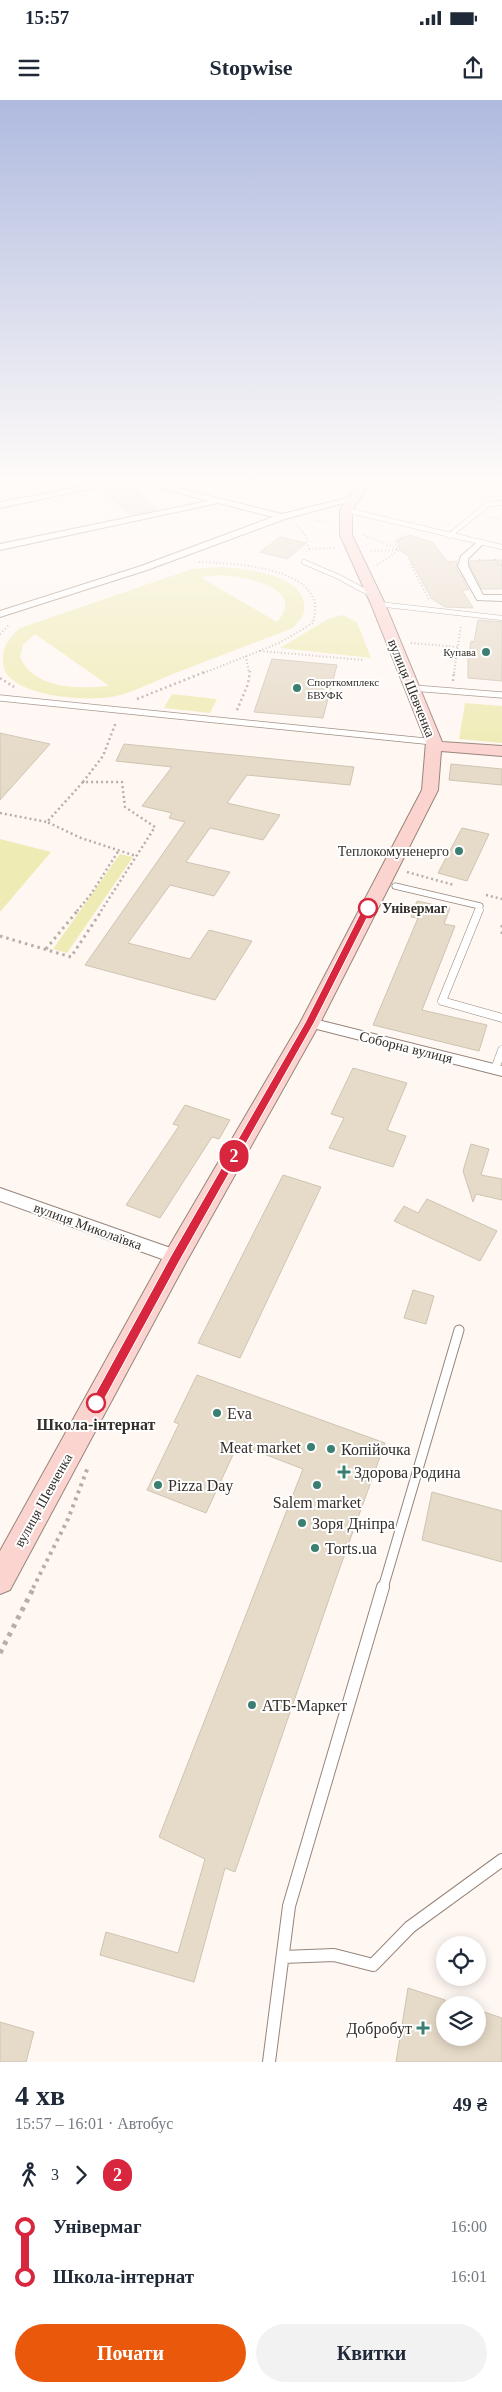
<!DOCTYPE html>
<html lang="uk">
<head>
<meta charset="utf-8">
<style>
	:root { --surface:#fff; --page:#f2f2f3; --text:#1f2937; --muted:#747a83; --accent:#ea580c }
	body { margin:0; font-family:Georgia,serif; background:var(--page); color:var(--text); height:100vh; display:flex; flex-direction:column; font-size:19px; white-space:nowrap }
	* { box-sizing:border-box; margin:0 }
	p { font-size:16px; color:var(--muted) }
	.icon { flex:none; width:28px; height:28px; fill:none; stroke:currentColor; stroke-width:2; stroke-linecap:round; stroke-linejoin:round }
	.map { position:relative; height:1962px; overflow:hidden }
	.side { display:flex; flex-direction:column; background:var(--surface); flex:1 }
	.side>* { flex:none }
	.badge { padding:0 10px; border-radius:16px; font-size:18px; line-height:32px }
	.buttons { position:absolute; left:436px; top:1836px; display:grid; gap:10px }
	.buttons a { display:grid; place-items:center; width:50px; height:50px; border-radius:50%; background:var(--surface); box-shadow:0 2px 12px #0003; font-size:25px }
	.map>.badge { position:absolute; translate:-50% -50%; box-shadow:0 0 0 2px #fff }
	.legs { display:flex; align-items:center; gap:8px; height:55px; padding:0 15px; font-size:16px }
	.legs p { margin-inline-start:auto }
	.summary { display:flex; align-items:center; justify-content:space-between; height:85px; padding:0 15px }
	h1 { font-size:28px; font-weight:700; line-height:38px }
	.action { display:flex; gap:10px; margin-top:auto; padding:10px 15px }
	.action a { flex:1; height:58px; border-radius:30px; background:var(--accent); color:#fff; font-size:20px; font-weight:700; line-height:58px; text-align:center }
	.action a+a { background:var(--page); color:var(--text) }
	ul { padding:0 15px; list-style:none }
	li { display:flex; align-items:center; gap:18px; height:50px; font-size:19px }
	li i { display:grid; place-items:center; width:8px; height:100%; margin:0 6px; background:currentColor }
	li i::after { content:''; width:12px; height:12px; margin:-6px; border:4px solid; border-radius:50%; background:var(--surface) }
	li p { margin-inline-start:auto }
	li:first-child i { background:linear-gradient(#0000 50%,currentColor 0) }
	li:last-child i { background:linear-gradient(currentColor 50%,#0000 0) }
	.status { display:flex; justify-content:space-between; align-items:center; height:35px; padding:0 25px; background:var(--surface); direction:ltr }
	.status svg { height:14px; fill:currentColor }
	header { display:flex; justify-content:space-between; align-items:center; height:65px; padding:0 15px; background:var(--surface); font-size:22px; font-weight:700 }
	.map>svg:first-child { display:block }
</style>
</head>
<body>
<div class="status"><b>15:57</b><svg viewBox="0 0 49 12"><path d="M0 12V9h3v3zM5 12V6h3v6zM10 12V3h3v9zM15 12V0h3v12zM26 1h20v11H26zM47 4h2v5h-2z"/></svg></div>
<header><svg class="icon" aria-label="menu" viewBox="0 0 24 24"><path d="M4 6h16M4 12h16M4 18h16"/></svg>Stopwise<svg class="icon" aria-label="share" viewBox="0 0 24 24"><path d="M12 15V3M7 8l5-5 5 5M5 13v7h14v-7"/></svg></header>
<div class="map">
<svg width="502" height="1962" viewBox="0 0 502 1962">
	<rect width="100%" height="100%" fill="#fff7f2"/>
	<path fill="#efebb5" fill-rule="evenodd" d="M222 467C247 469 309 475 304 511 303 517 297 523 293 528 253 543 213 559 173 574 155 581 136 591 116 596 90 602 16 598 4 569 0 550 6 541 20 528L192 469ZM221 475C244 477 308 487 277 522L200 477ZM35 534 108 585V586C77 589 34 589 20 557L23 545Z
		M342 515 357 522 371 558 280 548 328 519Z
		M172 594 217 599 210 613 164 608Z
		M465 603 502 606V643L459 639Z
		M0 739 51 752 0 812Z
		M120 754 133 757 67 853 53 849Z"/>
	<path fill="#e6dac8" stroke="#cfc4b2" d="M128 384 157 409 131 415 101 390Z
		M409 435 432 442 448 462 457 461 456 467 469 490H462L473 508 445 507 432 499 408 456 400 450 397 441Z
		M280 437 306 443 287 459 260 452Z
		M502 460V489H482L470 466V461Z
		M478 520 502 522V581L468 578V559L471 541 474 542Z
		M272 559 337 565 323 618 254 612Z
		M0 633 50 644 0 700Z
		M124 644 354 667 350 685 247 675 227 703 280 715 263 740 210 728 186 762 230 772 214 796 170 785 128 843 190 859 209 830 252 841 215 900 85 865 185 722 169 718 172 713 142 706 172 667 116 661Z
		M451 664 502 669V685L449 680Z
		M462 728 489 734 467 781 438 773Z
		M417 801 450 808 444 824 455 826 422 910 487 925 479 951 373 925 418 818 411 817Z
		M353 968 407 983 387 1030 406 1036 393 1067 329 1048 344 1018 331 1014Z
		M185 1005 230 1020 219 1039 212 1037 160 1118 126 1105 179 1026 173 1024Z
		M471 1044 489 1049 481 1075 502 1079V1100L476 1094 473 1102 463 1071Z
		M283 1075 321 1087 240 1258 198 1243Z
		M427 1099 497 1131 480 1161 394 1121 404 1106 418 1113Z
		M413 1190 434 1196 426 1224 404 1218Z
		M197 1275 385 1343 338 1473 235 1772 225 1768 194 1882 100 1855 106 1832 178 1853 205 1759 159 1737 303 1369 238 1344 206 1413 147 1390 179 1324 174 1322Z
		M432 1392 502 1411V1462L422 1440Z
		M408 1888 445 1900V1938H478V1910L502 1918V1962H396Z
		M0 1922 34 1932 26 1962H0Z"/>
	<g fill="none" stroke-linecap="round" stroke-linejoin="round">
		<g stroke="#97857a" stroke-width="5.5">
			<path id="lane-far4" d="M459 383 502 390
				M346 410 502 447
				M449 436 488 404 502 403
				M304 462 339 477 374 496
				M378 504 502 518"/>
		</g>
		<g stroke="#97857a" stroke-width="7">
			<path id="lane-far3" d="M413 588 502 595
				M0 598 434 642
				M395 786 480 806 478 811"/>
		</g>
		<g stroke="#97857a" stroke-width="9">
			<path id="lane-far2" d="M479 810 442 901 502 918
				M495 969 502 950"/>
		</g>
		<g stroke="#97857a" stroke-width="11">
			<path id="lane-far1" d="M383 1488 459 1230"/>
		</g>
		<g stroke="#97857a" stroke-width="14">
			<path id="lane" d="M283 1857 334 1855 373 1865 410 1827 502 1760
				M269 1962 289 1806 383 1487"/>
		</g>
		<g stroke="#97857a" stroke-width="2">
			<path id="street" d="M102 383H117L0 408V402Z
				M144 383H156L282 414 351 397 355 400 285 419 147 470 0 517V511L141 466 273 417 218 403 0 450V444L208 401Z
				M348 383H358L365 387 361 389Z
				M480 440 484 443 468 459V466L483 495H502V501L477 500 458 466 461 456Z
				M310 918 502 966V976L305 926 303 923 305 920Z
				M0 1088 182 1152 184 1157 182 1162 176 1164 0 1101Z"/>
		</g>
		<g stroke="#97857a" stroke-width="2">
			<path id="secondary" d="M359 383H371L352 410V435L385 504 442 642 502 646V656L441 651 438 690 320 923 185 1164 10 1490 0 1494V1451L167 1150 300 923 422 690 426 642 371 504 340 435V410Z"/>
		</g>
		<path stroke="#b6aea9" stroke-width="2" stroke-dasharray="1 2.5" stroke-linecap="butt" d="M490 417 502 421
			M316 421 333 422
			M296 424 306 436 309 449 307 451
			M364 435 400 450
			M309 449 335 448
			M397 449 395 441 404 436
			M371 451 397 450
			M495 459 497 465H502
			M479 460H495
			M199 462C229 463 308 466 315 504 316 510 314 517 313 523L279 543 204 573
			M410 464 429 499
			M377 465 399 450
			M0 534 9 525
			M411 543 458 547
			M260 551 364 560
			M246 556 249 573
			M454 573 461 525"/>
		<path stroke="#b6aea9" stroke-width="2.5" stroke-dasharray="2 3" stroke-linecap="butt" d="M0 578 14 587
			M453 581 454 571
			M137 599 207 571
			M237 610 248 584 250 571
			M83 682 47 722 81 738 136 756
			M0 713 47 722
			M407 772 454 785
			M486 795 502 799
			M77 811 91 794 119 750
			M101 811 155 727 125 707 122 682H83L103 656 116 622"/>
		<path stroke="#b6aea9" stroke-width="3" stroke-dasharray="2.5 4" stroke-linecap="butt" d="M502 825V834
			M0 836 71 857 102 810
			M46 849 78 810"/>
		<path stroke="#b6aea9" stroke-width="4" stroke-dasharray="3 4.5" stroke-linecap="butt" d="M33 1488 68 1419 88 1367"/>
		<path stroke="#b6aea9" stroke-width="5" stroke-dasharray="4 5.5" stroke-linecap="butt" d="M0 1553 34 1487"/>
		<use href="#lane-far4" stroke="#fff" stroke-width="4.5"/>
		<use href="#lane-far3" stroke="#fff" stroke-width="5.5"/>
		<use href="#lane-far2" stroke="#fff" stroke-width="8"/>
		<use href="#lane-far1" stroke="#fff" stroke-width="9"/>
		<use href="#lane" stroke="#fff" stroke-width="12"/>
		<use href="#street" fill="#fff" fill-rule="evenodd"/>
		<use href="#secondary" fill="#fbd4d0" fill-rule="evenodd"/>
	</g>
	<linearGradient id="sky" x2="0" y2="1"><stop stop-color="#afbadf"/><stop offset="0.58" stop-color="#fffbf9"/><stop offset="1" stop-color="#fffbf9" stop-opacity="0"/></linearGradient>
	<rect width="502" height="657" fill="url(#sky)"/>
	<path fill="#d7263d" stroke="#fff" d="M368 805 372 808 314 923 180 1160 100 1307H92L90 1303 92 1300 172 1154 305 923 363 808Z"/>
	<g fill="#3b7f73" stroke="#fff" stroke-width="2">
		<circle cx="486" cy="552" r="5"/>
		<circle cx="297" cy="588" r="5"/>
		<circle cx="459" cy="751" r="5"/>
		<circle cx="217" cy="1313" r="5"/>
		<circle cx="311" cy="1347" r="5"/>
		<circle cx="331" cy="1349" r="5"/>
		<path d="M341.5 1364.5h5v5h5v5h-5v5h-5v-5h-5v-5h5z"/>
		<circle cx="158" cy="1385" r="5"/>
		<circle cx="317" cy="1385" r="5"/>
		<circle cx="302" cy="1423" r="5"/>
		<circle cx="315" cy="1448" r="5"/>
		<circle cx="252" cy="1605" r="5"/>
		<path d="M420.5 1920.5h5v5h5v5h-5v5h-5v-5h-5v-5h5z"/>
	</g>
	<g fill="#fff" stroke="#d7263d" stroke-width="2.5">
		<circle cx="368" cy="808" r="9"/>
		<circle cx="96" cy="1303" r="9"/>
	</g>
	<g text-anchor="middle" stroke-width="4" stroke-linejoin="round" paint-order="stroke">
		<g font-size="11" fill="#352e29" stroke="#fff" text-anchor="end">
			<text x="476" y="556">Купава</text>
			<text x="307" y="586" text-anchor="start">Спорткомплекс<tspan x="307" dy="13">БВУФК</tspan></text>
		</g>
		<g font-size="14" fill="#352e29" stroke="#fff">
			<text transform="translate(412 588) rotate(68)" y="5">вулиця Шевченка</text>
			<text transform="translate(406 947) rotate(14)" y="5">Соборна вулиця</text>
			<text transform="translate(88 1126) rotate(20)" y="5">вулиця Миколаївка</text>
			<text transform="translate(43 1400) rotate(-61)" y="5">вулиця Шевченка</text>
		</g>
		<g font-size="14" fill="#352e29" stroke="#fff" text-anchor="end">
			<text x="449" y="756">Теплокомуненерго</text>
		</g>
		<g font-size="14" font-weight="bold" fill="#352e29" stroke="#fff" text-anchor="start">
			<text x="382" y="813">Універмаг</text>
		</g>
		<g font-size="16" fill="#352e29" stroke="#fff" text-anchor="start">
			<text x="227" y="1319">Eva</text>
			<text x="301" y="1353" text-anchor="end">Meat market</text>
			<text x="341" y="1355">Копійочка</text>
			<text x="354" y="1378">Здорова Родина</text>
			<text x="168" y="1391">Pizza Day</text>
			<text x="317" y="1408" text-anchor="middle">Salem market</text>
			<text x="312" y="1429">Зоря Дніпра</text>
			<text x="325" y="1454">Torts.ua</text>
			<text x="262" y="1611">АТБ-Маркет</text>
			<text x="412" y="1934" text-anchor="end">Добробут</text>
		</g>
		<g font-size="16" font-weight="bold" fill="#352e29" stroke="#fff">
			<text x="96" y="1330">Школа-інтернат</text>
		</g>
	</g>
</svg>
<div class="buttons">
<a><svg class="icon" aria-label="locate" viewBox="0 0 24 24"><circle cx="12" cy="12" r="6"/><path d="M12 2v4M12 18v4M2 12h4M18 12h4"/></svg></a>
<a><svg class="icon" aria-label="layers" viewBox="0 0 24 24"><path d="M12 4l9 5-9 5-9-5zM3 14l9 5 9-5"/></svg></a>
</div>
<b class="badge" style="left:234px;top:1056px;background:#d7263d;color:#fff">2</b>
</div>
<section class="side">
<div class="summary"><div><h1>4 хв</h1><p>15:57 – 16:01 · Автобус</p></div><b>49 ₴</b></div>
<div class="legs"><svg class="icon" aria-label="walk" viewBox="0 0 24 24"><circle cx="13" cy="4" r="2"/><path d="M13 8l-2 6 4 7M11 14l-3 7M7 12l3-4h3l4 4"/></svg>3<svg class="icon" aria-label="forward" viewBox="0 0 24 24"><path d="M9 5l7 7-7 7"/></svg><b class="badge" style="background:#d7263d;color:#fff">2</b></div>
<ul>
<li><i style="color:#d7263d"></i><b>Універмаг</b><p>16:00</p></li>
<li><i style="color:#d7263d"></i><b>Школа-інтернат</b><p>16:01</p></li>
</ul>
<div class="action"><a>Почати</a><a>Квитки</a></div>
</section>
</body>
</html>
